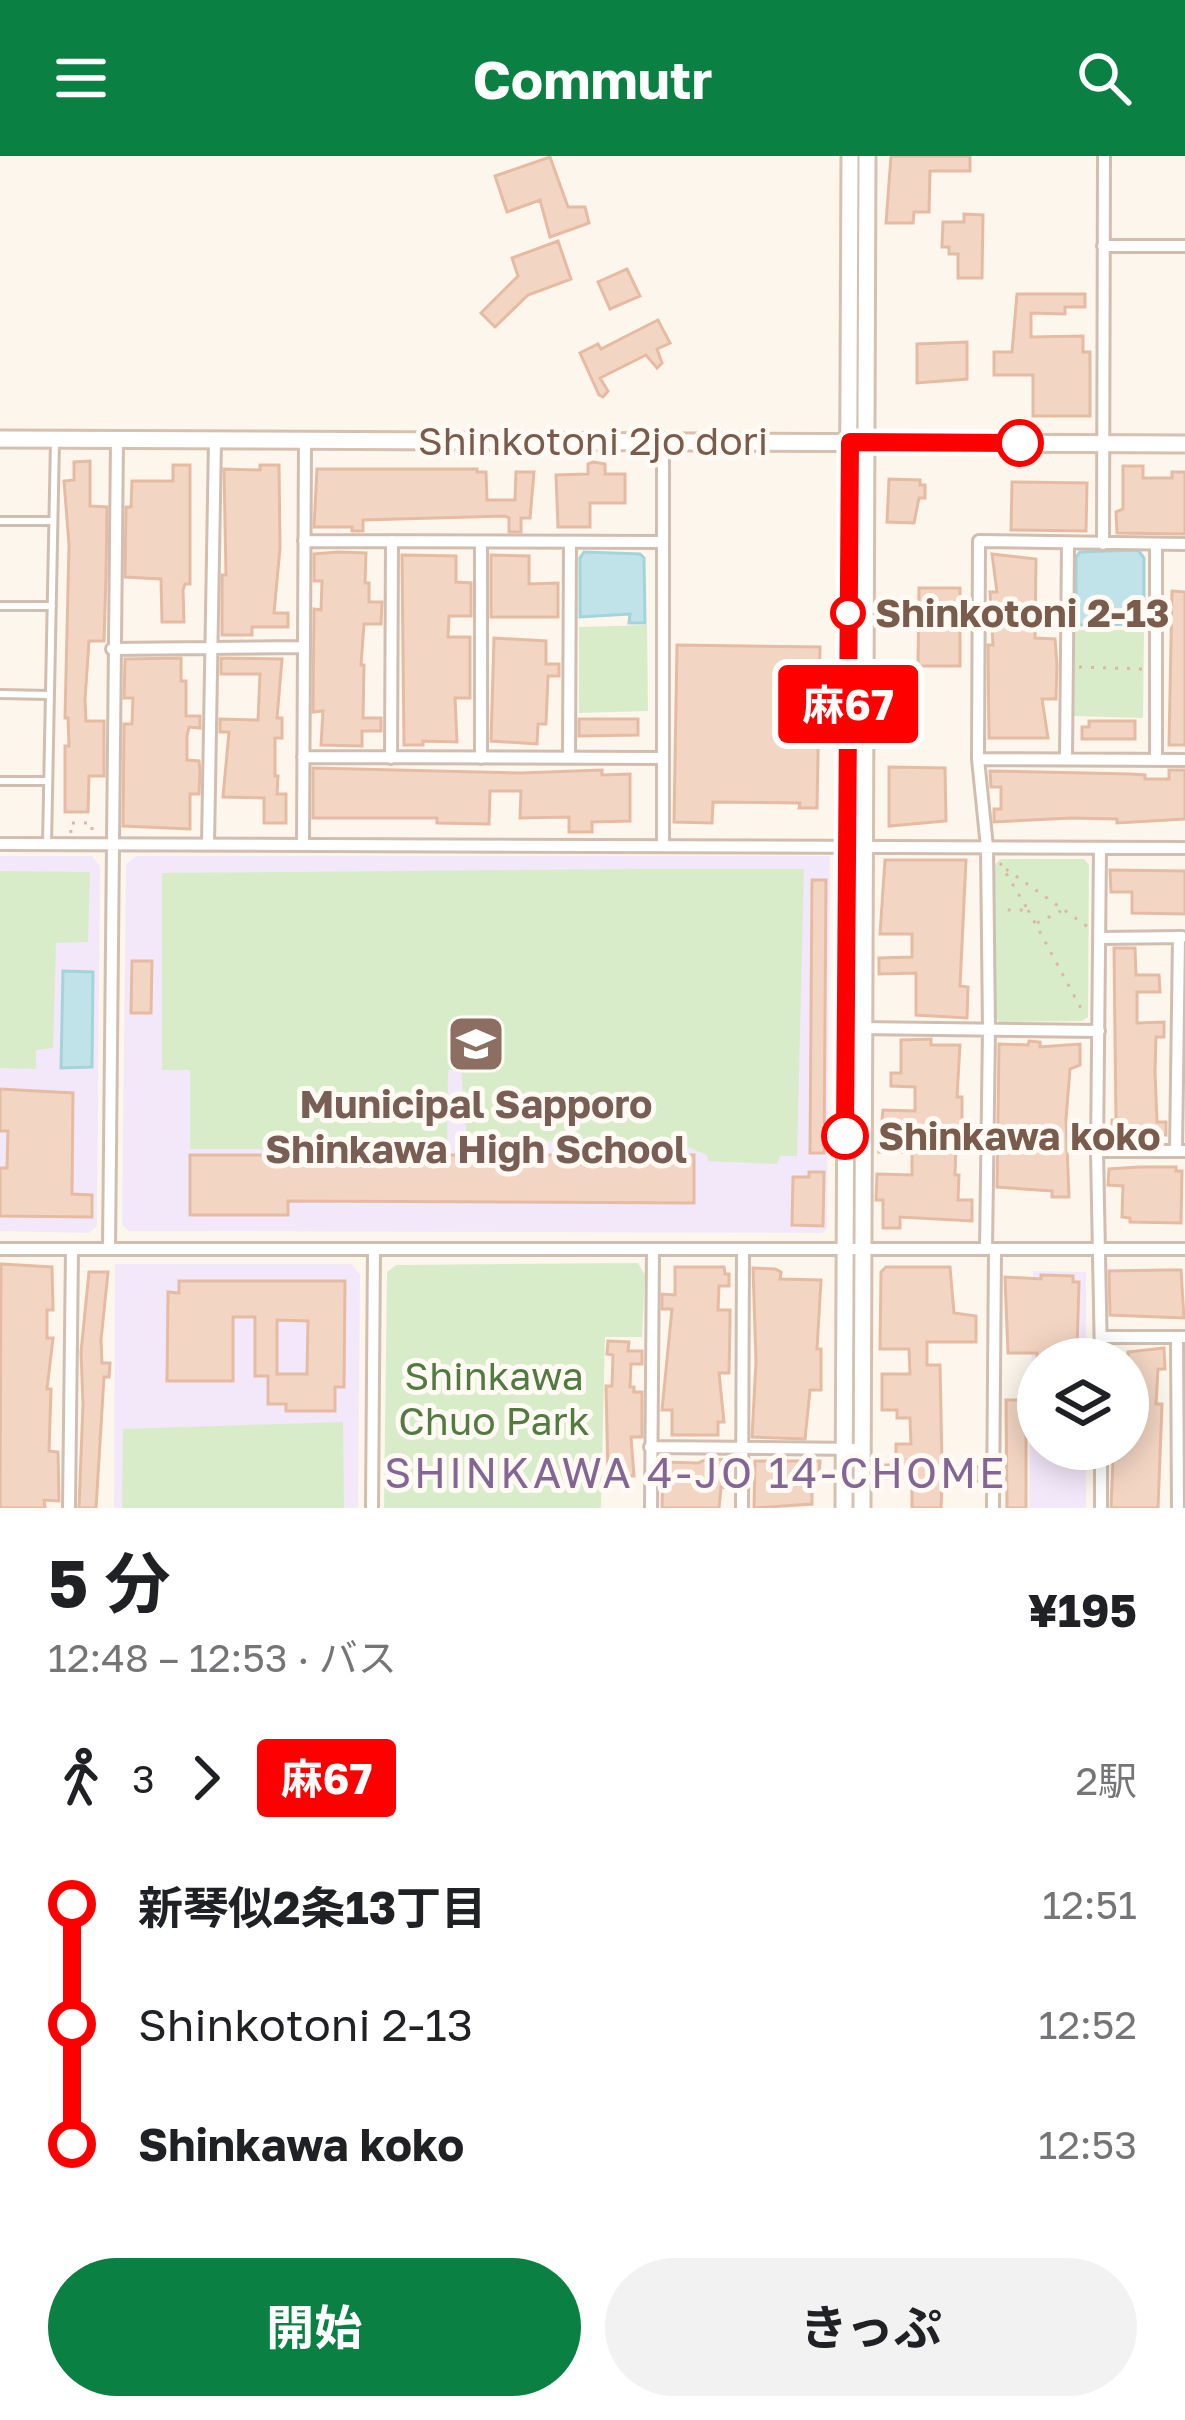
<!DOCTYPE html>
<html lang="ja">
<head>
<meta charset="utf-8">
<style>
	:root { --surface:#fff; --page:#f2f2f2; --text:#202124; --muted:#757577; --accent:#0b8043 }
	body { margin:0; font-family:"Golos Text","Noto Sans JP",sans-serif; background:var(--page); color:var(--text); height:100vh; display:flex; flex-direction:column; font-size:45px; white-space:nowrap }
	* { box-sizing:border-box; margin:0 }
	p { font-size:39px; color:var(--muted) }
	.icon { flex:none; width:66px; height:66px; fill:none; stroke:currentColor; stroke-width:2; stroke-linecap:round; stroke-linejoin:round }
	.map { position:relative; height:1352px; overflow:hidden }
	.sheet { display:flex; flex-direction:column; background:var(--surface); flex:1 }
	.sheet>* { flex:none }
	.badge { padding:0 24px; border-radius:9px; font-size:42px; line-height:78px }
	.controls { position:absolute; left:1017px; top:1182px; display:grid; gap:24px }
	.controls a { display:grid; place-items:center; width:132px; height:132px; border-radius:50%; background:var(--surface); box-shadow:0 6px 30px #0003; font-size:60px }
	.map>.badge { position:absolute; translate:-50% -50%; box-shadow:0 0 0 6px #fff }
	.legs { display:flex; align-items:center; gap:18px; height:132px; padding:0 48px; font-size:39px }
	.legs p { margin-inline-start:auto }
	.summary { display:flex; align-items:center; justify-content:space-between; height:204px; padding:0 48px }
	h1 { font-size:66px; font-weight:700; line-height:90px }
	.action { display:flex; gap:24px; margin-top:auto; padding:24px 48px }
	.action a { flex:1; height:138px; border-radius:72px; background:var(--accent); color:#fff; font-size:48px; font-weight:700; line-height:138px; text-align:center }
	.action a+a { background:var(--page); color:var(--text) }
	ul { padding:0 48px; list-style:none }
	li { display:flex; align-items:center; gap:42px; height:120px; font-size:45px }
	li i { display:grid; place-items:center; width:18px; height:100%; margin:0 15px; background:currentColor }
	li i::after { content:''; width:30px; height:30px; margin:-15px; border:9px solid; border-radius:50%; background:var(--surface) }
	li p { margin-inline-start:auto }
	li:first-child i { background:linear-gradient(#0000 50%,currentColor 0) }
	li:last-child i { background:linear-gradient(currentColor 50%,#0000 0) }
	header { display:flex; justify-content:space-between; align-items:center; height:156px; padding:0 48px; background:var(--accent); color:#fff; font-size:54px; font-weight:700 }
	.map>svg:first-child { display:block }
</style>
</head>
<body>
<header><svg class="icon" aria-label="menu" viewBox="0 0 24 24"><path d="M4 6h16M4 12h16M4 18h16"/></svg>Commutr<svg class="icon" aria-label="search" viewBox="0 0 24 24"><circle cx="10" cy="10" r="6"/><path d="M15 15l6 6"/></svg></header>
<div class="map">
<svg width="1185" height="1352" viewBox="0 0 1185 1352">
	<rect width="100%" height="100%" fill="#fdf6ec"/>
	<path fill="#f3e8fa" d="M0 700H92L100 710 97 1070 89 1077 0 1075Z
		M136 700H830L827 1073 822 1077 129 1075 122 1069 126 708Z
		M115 1108H352L360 1119 358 1352H114Z
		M1033 1115 1086 1116V1203H1038V1293H1086V1352H1029Z"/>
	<path fill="#d8ecc9" d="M647 469 648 555 579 557V471Z
		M1074 474H1144L1143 562 1074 560Z
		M1000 703H1084L1089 709 1088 861 1082 865 999 866 995 860V708Z
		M643 713H804L797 1000H780L777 1008 708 1005 707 999 673 985H467L461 913 448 914 447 993H190V914H162V717Z
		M0 715 90 716 88 786 56 787 53 892 36 894V913L0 912Z
		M638 1107 645 1119 642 1181H605L601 1352H384L387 1116 396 1109Z
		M343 1266 344 1352H122L123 1273Z"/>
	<path fill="#bfe3e8" stroke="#a5d3da" stroke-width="3" d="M1138 394 1144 402V468L1076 469V401L1080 396Z
		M584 396 640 398 644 402 645 467H629L630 458 580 461V402Z
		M63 815 93 816 92 911 61 912Z"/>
	<path fill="#f3d5c3" stroke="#e6bba3" stroke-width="3" fill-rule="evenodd" d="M891 0H970V15H930L929 56H914L913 67H886Z
		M550 1 568 51H585L589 67 550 81 540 44 507 56 495 20Z
		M964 58 983 59 982 122H958V98H949V91H942L943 66H964Z
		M558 85 571 123 528 139 495 171 481 157 518 120 512 102Z
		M627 113 640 140 610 153 598 126Z
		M1017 138H1085V151H1065V158L1031 157V181L1083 180V196H1090V260H1033V219H994V196H1012Z
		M658 164 670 187 657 193 662 207 657 212 646 199 600 222 608 235 603 241 599 239 580 197 598 188 601 193Z
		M967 186V223L917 227V188Z
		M90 305V350L107 351 106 420 104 485H89L85 544 86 565H104V620H89L88 656H65V590H69L68 562H65L69 389 64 325 74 324V306Z
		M593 306 605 308V318H625V347H590V371H558L556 319 588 318V308Z
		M173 309H190V428H185L183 434 184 466H162L161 423 125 421 126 351H131L132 325H173Z
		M260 309H279L280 392 274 457H288V471H252V479H222V419H226L224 313 260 314Z
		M1123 310H1143V322H1172V316H1185V378L1117 377 1116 356 1123 353Z
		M317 313H477V316H486L487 344H515L516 316H534L530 362H521V376H509V362L505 360 363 364V375H352V371H314Z
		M889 323 920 324V329H925V342H919L914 367 887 366Z
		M1012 326 1087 327 1086 375 1011 374Z
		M338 396 366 397 365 427H369V446H382L381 468H364L361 509H364L363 562H381V575H362V590L321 589 323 555 313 556 314 453 321 454 322 425H314V398Z
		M992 398 1036 403 1035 482 1055 483 1057 509 1056 543H1042L1048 582H989L988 489H993L990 436H997Z
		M402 399 456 400V426L471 427V460H449L448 481H470V542H455L457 586 423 585V589H404Z
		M491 399 529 400V428L558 427V461H491Z
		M919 432H960V510H918Z
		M1172 435 1185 436V589H1169Z
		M494 482 546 485V508H559V520H548L546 568H538L537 588 491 585Z
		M677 489 820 491 817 652H799L800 647 713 646 712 667 674 666Z
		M181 502V525H186V560H200V572L189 571 187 580V604L199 605 200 615 199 638H190V673L123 670 124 568H132L133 542H124L125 503Z
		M221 502 282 503 277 562H282V582H275V620H278L277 638H286V667H264V642L223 641 229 576H220V563L258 564 260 518H221Z
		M579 563H638V579L579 580Z
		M1089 565H1135V583H1082V571H1089Z
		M889 611 945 612 946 665 889 670Z
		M313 612 521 617 602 614V619L630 618V665L592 666V676H569V661L520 662 521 635H490L489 668 437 667V662H313Z
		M1169 614H1185V663L1117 667V663L1071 662 994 666V653H1001V631H991L990 615 1130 618 1145 619V623H1169Z
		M885 704H966L960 830 968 831 967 862 916 859V817L879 818V802L912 801V778H880Z
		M1110 714 1185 715V758L1132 757V736H1111Z
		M812 724H826L824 997H810Z
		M1114 792H1135L1136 819H1159L1160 836H1137V867L1164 866V881H1156L1155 916 1157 966H1166V979L1112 977V964H1116Z
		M132 805H152L151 857H131Z
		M931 883V889H960L957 941H962V987L956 986 955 1019H959L958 1044H972V1065L900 1061V1072H883V1044H876L877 1018 912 1019V996H879L883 954 915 955V931L891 930V917H901V884Z
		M1029 885 1040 886V891L1080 888V909L1070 913 1066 963 1069 1041H1052V1035L997 1031 999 888 1028 889Z
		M0 933 73 937 72 1038 92 1039V1061L0 1060V1012H7L8 975H0Z
		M190 999H694V1047L288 1045V1059H190Z
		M1139 1011H1176V1015H1182L1181 1067 1130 1066V1062L1122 1061 1123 1030 1108 1029 1109 1013Z
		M809 1016H824L823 1070 792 1069 793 1021H809Z
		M1 1108 52 1111 53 1154H47V1182H53L47 1233H51L49 1295 58 1296 59 1345 44 1344 45 1352H0Z
		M675 1111H724L725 1118H729V1130H719L718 1154H730V1167L729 1217H719L724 1266H718V1279H672V1254H662L672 1153H662V1138L675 1139Z
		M886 1111H950L954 1157 976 1160V1186H927V1209H940L942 1310 983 1311V1325L942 1326 941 1352H912V1322H883L884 1309H896V1288H911L910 1262H897V1254H882V1218H910L909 1193H880L881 1116Z
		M753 1112 775 1113 781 1116 780 1123 821 1124 817 1193H821V1234H810L805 1283 752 1281 756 1206Z
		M1165 1114H1181L1184 1162 1110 1159 1109 1115Z
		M89 1116H108L101 1184 102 1207H110L109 1221H104L96 1352H79L83 1248 81 1196Z
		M1041 1119 1073 1120V1126H1079L1077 1192H1070V1203H1037V1197H1008L1005 1121 1041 1123Z
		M179 1125H345L344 1231H335V1255H286V1248H268V1220H255V1161H233V1225H167L168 1136 179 1137ZM277 1164 308 1165 307 1218H277Z
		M608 1185 629 1186 628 1195H642V1208H631L630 1231H634V1236H642V1281H631L634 1320H608L606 1230H612L613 1199 607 1198Z
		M1164 1192 1165 1213H1158L1156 1248H1162L1158 1352H1111L1113 1303H1117V1293H1128V1196Z
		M1006 1244H1026V1352H1007Z
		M708 1303 729 1304 728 1332 721 1331 719 1352H662L663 1306 698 1307Z
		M755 1305H820L819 1322H812V1348L754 1352Z"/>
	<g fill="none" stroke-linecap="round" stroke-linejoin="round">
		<g stroke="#d1beb0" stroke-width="12">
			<path id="lane" d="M0 365H52
				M0 450H52
				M0 538 50 539
				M0 625H48
				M47 688 55 284"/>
		</g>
		<g stroke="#d1beb0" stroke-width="16">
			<path id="street" d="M1103 90H1185
				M663 285V689
				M304 385 663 386
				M1103 388 1104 0
				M112 493 304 491
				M303 601 663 602
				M569 601 570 386
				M391 602 392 385
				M481 602V386
				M1066 602 1068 388
				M978 603 1185 604
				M1156 604V388
				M0 688 1185 692
				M208 688 215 284
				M303 688 305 284
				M1100 692 1097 995 1101 1203
				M1100 782 1182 781
				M857 872 1099 875
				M1097 995H1185
				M1176 995 1179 781
				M0 1093H1185
				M109 1093 117 284
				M986 1093 989 873 987 691 978 603 979 385 1185 388
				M1101 1181H1185
				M1177 1181 1178 1352
				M650 1291 862 1293
				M1101 1293V1352
				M69 1352 72 1093
				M372 1352 374 1093
				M651 1352 653 1093
				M742 1352 743 1093
				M993 1352 995 1093"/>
		</g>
		<g stroke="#d6c0b0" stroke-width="21">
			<path id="secondary" d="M0 283 1185 288
				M844 1352 850 0
				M862 1352 867 0"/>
		</g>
		<path stroke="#d9b8a5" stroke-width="3" stroke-dasharray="3 9" stroke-linecap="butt" d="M1079 511 1142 513
			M71 677 70 667H92V674
			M1000 707 1028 754H1003
			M1006 713 1088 771
			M1028 754 1084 858
			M1037 767 1061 755"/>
		<use href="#lane" stroke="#fff" stroke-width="6"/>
		<use href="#street" stroke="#fff" stroke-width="10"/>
		<use href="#secondary" stroke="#fff" stroke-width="15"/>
	</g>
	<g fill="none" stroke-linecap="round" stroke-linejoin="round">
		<g stroke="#fff" stroke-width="27">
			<path id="line-1" d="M845 980 850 286 1020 287"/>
		</g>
		<use href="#line-1" stroke="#f00" stroke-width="18"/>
	</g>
	<defs>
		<g id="school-square" transform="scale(3)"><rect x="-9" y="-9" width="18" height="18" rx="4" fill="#8d6e63" stroke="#fffaf3"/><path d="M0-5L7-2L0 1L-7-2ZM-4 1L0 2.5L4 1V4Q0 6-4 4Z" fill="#fff"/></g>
	</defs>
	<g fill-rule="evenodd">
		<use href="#school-square" x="476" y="888"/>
	</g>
	<g fill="#fff" stroke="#f00" stroke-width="6">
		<circle cx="1020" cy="287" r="21"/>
		<circle cx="848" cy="457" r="15"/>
		<circle cx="845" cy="980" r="21"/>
	</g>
	<g text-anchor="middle" stroke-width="10" stroke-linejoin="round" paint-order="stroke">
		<g font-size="39" fill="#7a5c4d" stroke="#fffaf3">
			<text x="593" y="299">Shinkotoni 2jo dori</text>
		</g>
		<g font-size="39" font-weight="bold" fill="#7a5c4d" stroke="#fffaf3" text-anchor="start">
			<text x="875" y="471">Shinkotoni 2-13</text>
			<text x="878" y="994">Shinkawa koko</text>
		</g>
		<g font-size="39" font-weight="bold" fill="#785e54" stroke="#fffaf3">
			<text x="476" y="962">Municipal Sapporo<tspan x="476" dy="45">Shinkawa High School</tspan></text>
		</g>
		<g font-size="39" fill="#537a41" stroke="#fffaf3">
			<text x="494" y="1234">Shinkawa<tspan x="494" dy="45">Chuo Park</tspan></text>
		</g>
		<g font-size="42" letter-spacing="3" fill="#846695" stroke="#fffaf3">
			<text x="696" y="1332">SHINKAWA 4-JO 14-CHOME</text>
		</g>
	</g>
</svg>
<div class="controls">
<a><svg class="icon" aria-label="layers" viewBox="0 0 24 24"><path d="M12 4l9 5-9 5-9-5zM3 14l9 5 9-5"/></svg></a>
</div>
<b class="badge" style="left:848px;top:548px;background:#f00;color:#fff">麻67</b>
</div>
<section class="sheet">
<div class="summary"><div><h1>5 分</h1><p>12:48 – 12:53 · バス</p></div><b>¥195</b></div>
<div class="legs"><svg class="icon" aria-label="walk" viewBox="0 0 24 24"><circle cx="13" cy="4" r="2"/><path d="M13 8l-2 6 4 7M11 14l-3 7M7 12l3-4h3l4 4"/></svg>3<svg class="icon" aria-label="forward" viewBox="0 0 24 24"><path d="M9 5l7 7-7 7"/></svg><b class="badge" style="background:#f00;color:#fff">麻67</b><p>2駅</p></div>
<ul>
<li><i style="color:#f00"></i><b>新琴似2条13丁目</b><p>12:51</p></li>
<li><i style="color:#f00"></i><span>Shinkotoni 2-13</span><p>12:52</p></li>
<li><i style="color:#f00"></i><b>Shinkawa koko</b><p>12:53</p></li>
</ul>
<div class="action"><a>開始</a><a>きっぷ</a></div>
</section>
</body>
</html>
